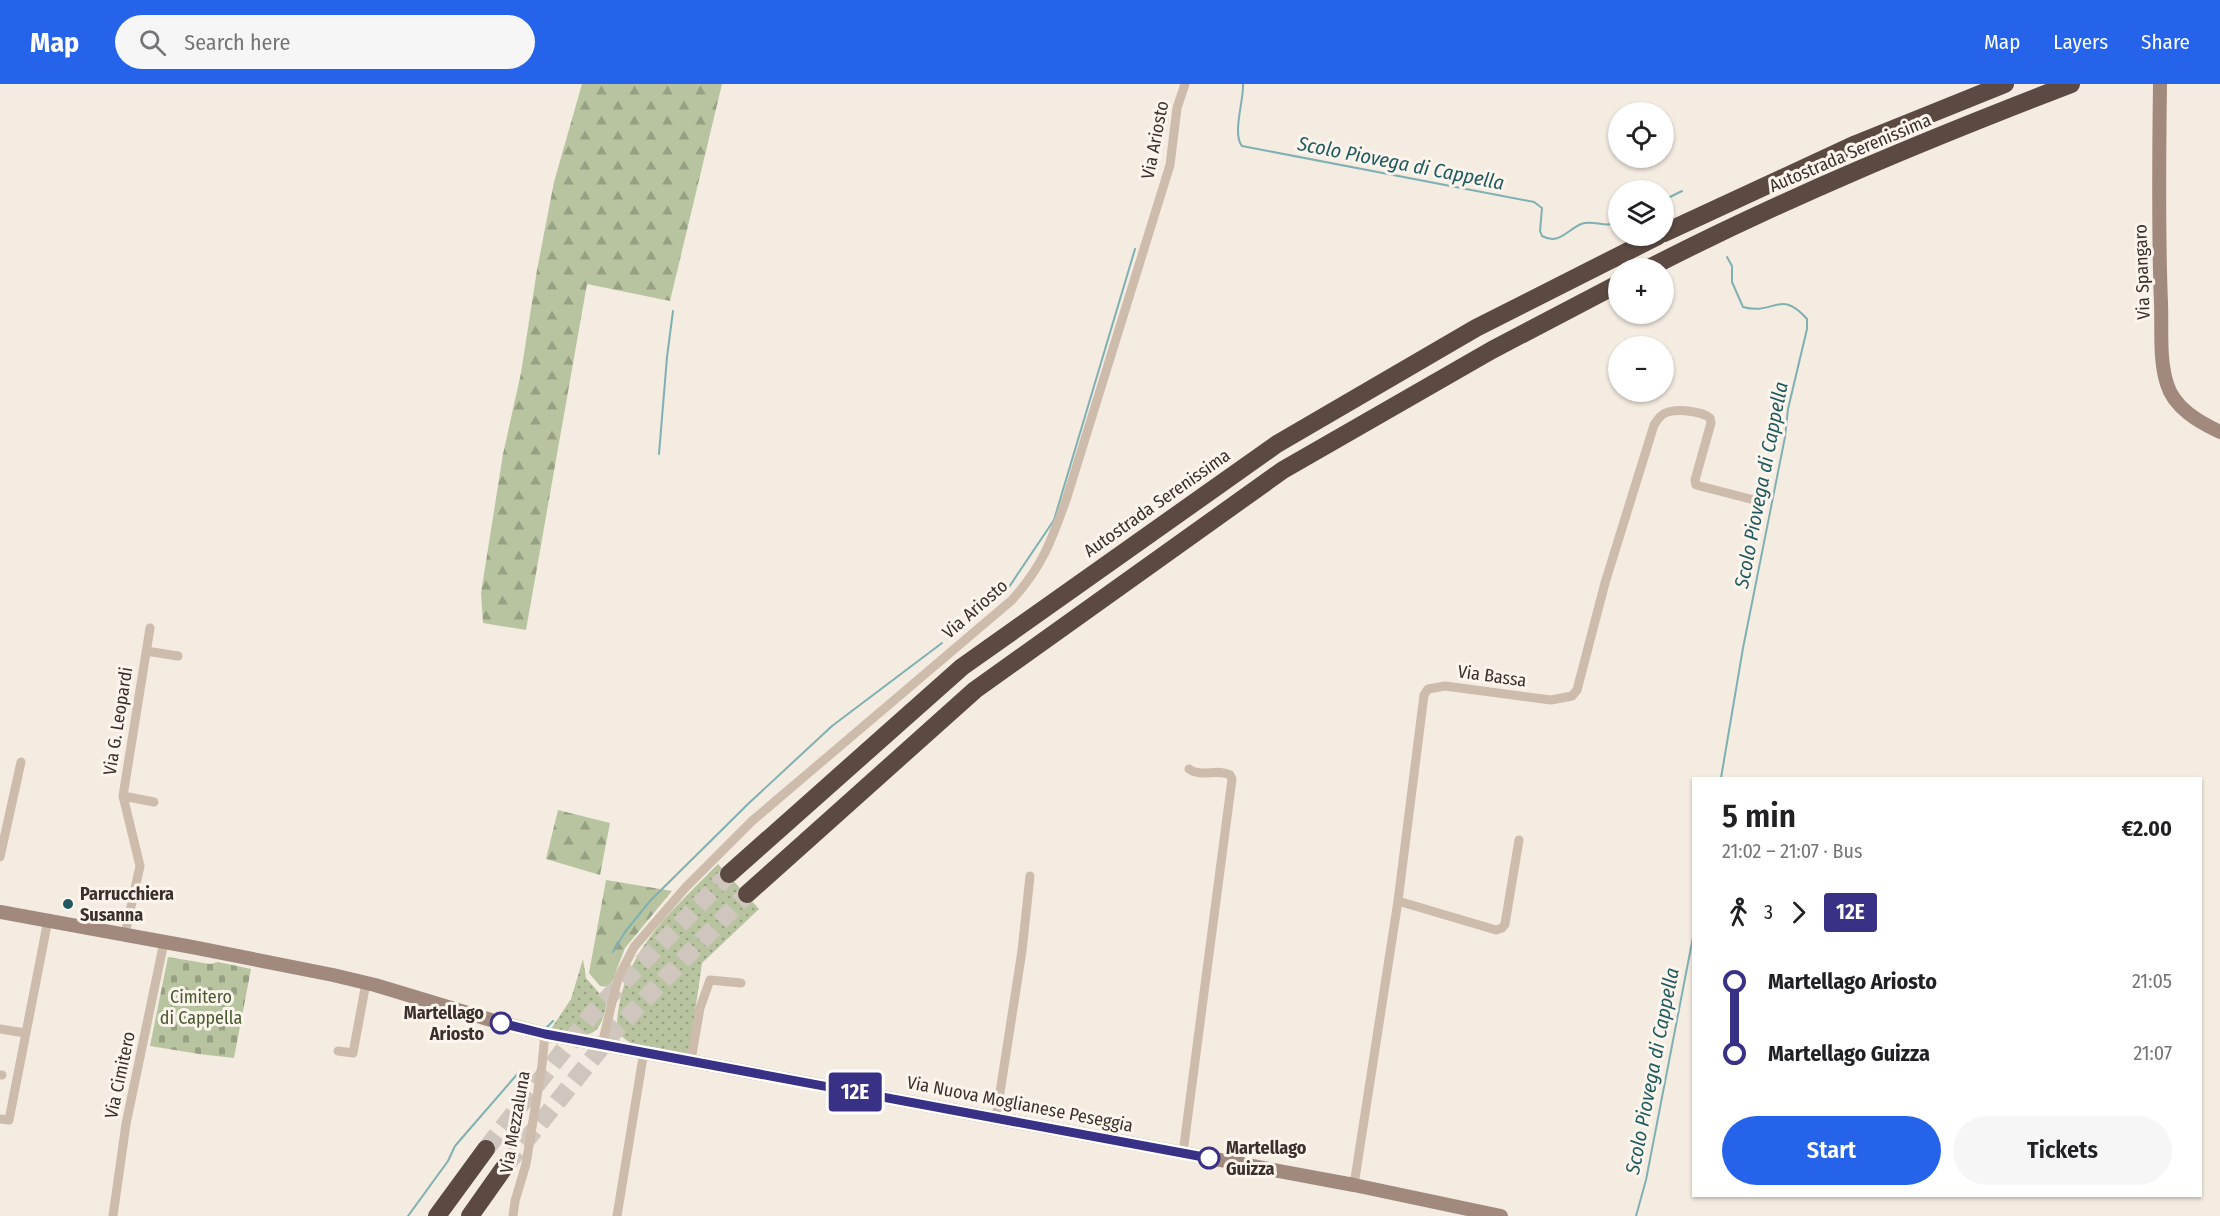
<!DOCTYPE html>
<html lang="en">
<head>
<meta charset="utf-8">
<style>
	:root { --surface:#fff; --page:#f6f6f6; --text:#202124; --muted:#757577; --accent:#2563eb }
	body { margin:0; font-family:"Fira Sans Condensed",sans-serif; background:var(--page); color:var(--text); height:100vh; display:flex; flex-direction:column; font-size:22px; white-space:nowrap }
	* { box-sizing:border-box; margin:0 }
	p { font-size:20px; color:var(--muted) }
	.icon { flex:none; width:33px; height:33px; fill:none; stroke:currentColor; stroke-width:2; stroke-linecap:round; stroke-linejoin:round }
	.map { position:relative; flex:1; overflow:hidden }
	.drawer { position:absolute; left:1692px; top:693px; width:510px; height:420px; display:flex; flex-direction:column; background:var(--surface); border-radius:0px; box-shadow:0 2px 4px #0004 }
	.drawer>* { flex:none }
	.badge { padding:0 12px; border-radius:4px; font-size:21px; line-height:39px }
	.fabs { position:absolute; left:1608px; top:18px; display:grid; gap:12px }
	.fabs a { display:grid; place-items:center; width:66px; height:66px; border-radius:50%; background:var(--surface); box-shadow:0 2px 4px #0004; font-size:30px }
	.map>.badge { position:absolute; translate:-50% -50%; box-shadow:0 0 0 3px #fff }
	.legs { display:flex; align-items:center; gap:9px; height:66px; padding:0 30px; font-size:20px }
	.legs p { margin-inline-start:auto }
	.summary { display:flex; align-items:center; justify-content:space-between; height:102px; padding:0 30px }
	h1 { font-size:33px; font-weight:600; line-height:45px }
	.action { display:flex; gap:12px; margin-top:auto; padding:12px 30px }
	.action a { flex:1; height:69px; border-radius:36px; background:var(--accent); color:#fff; font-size:24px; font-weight:600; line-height:69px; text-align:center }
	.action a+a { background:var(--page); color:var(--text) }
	ul { padding:0 30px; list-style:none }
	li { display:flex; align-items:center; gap:21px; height:72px; font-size:22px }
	li i { display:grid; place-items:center; width:9px; height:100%; margin:0 8px; background:currentColor }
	li i::after { content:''; width:15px; height:15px; margin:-8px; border:4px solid; border-radius:50%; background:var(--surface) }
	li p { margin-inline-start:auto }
	li:first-child i { background:linear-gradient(#0000 50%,currentColor 0) }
	li:last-child i { background:linear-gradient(currentColor 50%,#0000 0) }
	header { display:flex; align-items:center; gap:36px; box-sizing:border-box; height:84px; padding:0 30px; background:var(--accent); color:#fff }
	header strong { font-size:28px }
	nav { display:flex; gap:33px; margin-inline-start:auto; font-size:21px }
	.search { width:420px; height:54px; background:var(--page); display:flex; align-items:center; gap:15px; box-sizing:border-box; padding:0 21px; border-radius:33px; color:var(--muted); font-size:22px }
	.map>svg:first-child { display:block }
</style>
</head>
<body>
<header>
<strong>Map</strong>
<div class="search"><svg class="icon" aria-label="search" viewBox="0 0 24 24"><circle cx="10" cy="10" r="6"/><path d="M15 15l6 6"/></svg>Search here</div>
<nav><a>Map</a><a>Layers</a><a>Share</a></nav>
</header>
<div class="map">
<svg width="2220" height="1132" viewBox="0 0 2220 1132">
	<defs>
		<pattern id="grass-dots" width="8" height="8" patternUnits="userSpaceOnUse" patternTransform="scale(1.5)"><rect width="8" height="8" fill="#b8c4a0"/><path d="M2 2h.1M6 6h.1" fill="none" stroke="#97a083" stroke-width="1.8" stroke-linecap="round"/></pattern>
		<pattern id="forest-firs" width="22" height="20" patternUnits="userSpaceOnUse" patternTransform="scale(1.5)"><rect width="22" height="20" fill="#b8c4a0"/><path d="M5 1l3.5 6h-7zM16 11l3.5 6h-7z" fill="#97a083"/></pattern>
		<pattern id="cemetery-stones" width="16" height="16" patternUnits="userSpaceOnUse" patternTransform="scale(1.5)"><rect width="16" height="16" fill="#b8c4a0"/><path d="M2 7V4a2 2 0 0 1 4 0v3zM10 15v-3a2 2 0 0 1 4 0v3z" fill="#97a083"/></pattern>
	</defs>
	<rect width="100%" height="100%" fill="#f4ebe1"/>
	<path fill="url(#grass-dots)" d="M718 780 759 825 702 879 689 970C676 967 634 963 626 956 614 947 617 935 619 922 629 862 677 822 718 780Z
		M583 875 586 894 607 918C599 960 586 952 551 945L571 915Z"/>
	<path fill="url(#forest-firs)" d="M582 0H722L670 217 587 200 526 546 483 539 481 509 503 370 521 289 537 186 554 98Z
		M558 726 610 739 600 791 546 775Z
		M606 796 672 807 625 864 610 903 600 902 589 889Z"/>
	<path fill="url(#cemetery-stones)" d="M168 873 210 880 218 878 251 885 234 974 199 970 150 962Z"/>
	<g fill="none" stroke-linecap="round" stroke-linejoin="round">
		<path stroke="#7fb0b2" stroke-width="2" d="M1243 0C1244 16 1232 50 1242 62L1534 118 1542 124 1540 147 1542 152C1559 161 1566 147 1581 140 1594 135 1605 145 1618 138
			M1664 116 1682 107
			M659 370 667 273 673 227
			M1009 503 1054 436 1135 165
			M1721 694 1743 564 1785 353 1788 325 1807 245V235C1780 204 1774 232 1743 223L1732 198V182L1727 173
			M613 868 625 848 650 817 748 720 832 642 942 559
			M547 943 553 937
			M408 1132 448 1077 455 1062 520 987
			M1636 1132 1646 1096 1694 848"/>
		<path stroke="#cfc6bd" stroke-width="18" stroke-dasharray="18 9" stroke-linecap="butt" d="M486 1065 592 930 729 790
			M506 1081 617 944 747 810"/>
		<path stroke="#cdbbac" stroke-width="9" d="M146 567 178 572
			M123 712 154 718
			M0 773 21 678
			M1398 817 1496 846 1502 844 1505 840 1519 756
			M125 850 140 782 123 712 150 544
			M0 945 25 949
			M602 960 618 894 634 863 686 803 752 737 1012 516C1043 482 1052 455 1067 413L1170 81 1177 24 1185 0
			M338 967 353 969 366 899
			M691 976 700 924 710 896 741 899
			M0 991H2
			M996 1034 1022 867 1030 792
			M0 1035 9 1036 48 836
			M1183 1069 1232 695 1230 691C1218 684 1201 694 1189 685
			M1354 1101 1398 817 1424 611 1428 605 1445 602 1551 616 1572 612 1577 606 1605 499 1654 341C1658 335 1661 330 1668 328 1679 325 1701 327 1710 334L1711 339 1695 396 1696 401 1758 417
			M113 1132 126 1040 164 858
			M513 1132 515 1117 526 1080 542 981 545 950
			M617 1132 644 967"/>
		<path stroke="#a18a7d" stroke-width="14" d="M2160 0C2159 73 2158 146 2161 219 2162 245 2159 275 2167 300 2174 324 2199 338 2220 348
			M0 828 192 863 333 891 375 901 491 936 545 950 1354 1101 1501 1132"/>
		<path stroke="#5c4a42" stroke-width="18" d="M1664 149 1856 60 2005 0
			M1649 184C1785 114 1928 55 2071 0
			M729 790 962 583 1277 360 1476 244 1658 152
			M747 810 975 606 1283 386 1492 266 1618 200
			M437 1132 486 1065
			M470 1132 506 1081"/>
	</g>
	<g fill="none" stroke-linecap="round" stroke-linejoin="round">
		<g stroke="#fff" stroke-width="14">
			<path id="line-1" d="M501 939 545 950 1209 1074"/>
		</g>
		<use href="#line-1" stroke="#393185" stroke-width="9"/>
	</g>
	<circle fill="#1f5a5e" stroke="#fbf5ee" stroke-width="2" cx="68" cy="820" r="6"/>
	<g fill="#fff" stroke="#393185" stroke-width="3">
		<circle cx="501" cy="939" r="10"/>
		<circle cx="1209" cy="1074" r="10"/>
	</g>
	<g text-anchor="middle" stroke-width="6" stroke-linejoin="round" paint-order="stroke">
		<g font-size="18" fill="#3b302b" stroke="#fbf5ee">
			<text transform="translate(1155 56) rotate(-79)" y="6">Via Ariosto</text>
			<text transform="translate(1850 69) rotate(-23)" y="6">Autostrada Serenissima</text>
			<text transform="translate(2142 188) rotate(-92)" y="6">Via Spangaro</text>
			<text transform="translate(1157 419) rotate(-35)" y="6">Autostrada Serenissima</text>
			<text transform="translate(975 525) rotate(-41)" y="6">Via Ariosto</text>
			<text transform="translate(1492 592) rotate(8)" y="6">Via Bassa</text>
			<text transform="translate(118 637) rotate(-81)" y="6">Via G. Leopardi</text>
			<text transform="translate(120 991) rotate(-78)" y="6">Via Cimitero</text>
			<text transform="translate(1020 1020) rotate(11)" y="6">Via Nuova Moglianese Peseggia</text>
			<text transform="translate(515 1038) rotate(-80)" y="6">Via Mezzaluna</text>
		</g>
		<g font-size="18" font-weight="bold" fill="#3b302b" stroke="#fbf5ee" text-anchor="start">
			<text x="80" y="816">Parrucchiera<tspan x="80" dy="21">Susanna</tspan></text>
		</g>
		<g font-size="18" fill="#4a5a2e" stroke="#fbf5ee">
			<text x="201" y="919">Cimitero<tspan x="201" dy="21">di Cappella</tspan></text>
		</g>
		<g font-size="18" font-weight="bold" fill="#3b302b" stroke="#fbf5ee" text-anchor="end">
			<text x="484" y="935">Martellago<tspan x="484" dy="21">Ariosto</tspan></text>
			<text x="1226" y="1070" text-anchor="start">Martellago<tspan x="1226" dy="21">Guizza</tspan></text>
		</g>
		<g font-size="20" font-style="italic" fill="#1f5a5e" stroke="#fbf5ee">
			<text transform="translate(1401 79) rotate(11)" y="7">Scolo Piovega di Cappella</text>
			<text transform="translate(1761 401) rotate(-79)" y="7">Scolo Piovega di Cappella</text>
			<text transform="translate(1652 987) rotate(-79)" y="7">Scolo Piovega di Cappella</text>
		</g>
	</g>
</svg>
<div class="fabs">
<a><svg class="icon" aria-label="locate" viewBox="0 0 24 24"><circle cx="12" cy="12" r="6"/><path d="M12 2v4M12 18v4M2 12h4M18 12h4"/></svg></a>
<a><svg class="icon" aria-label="layers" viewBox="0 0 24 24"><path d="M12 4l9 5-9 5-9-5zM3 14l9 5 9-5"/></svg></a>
<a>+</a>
<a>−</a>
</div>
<b class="badge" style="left:855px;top:1008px;background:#393185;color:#fff">12E</b>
<section class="drawer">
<div class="summary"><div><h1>5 min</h1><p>21:02 – 21:07 · Bus</p></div><b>€2.00</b></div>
<div class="legs"><svg class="icon" aria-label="walk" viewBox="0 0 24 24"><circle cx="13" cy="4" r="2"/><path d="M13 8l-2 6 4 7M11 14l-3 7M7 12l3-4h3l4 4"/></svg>3<svg class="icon" aria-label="forward" viewBox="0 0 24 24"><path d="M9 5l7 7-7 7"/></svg><b class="badge" style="background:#393185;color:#fff">12E</b></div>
<ul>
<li><i style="color:#393185"></i><b>Martellago Ariosto</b><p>21:05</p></li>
<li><i style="color:#393185"></i><b>Martellago Guizza</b><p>21:07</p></li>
</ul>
<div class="action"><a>Start</a><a>Tickets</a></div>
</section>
</div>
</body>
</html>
